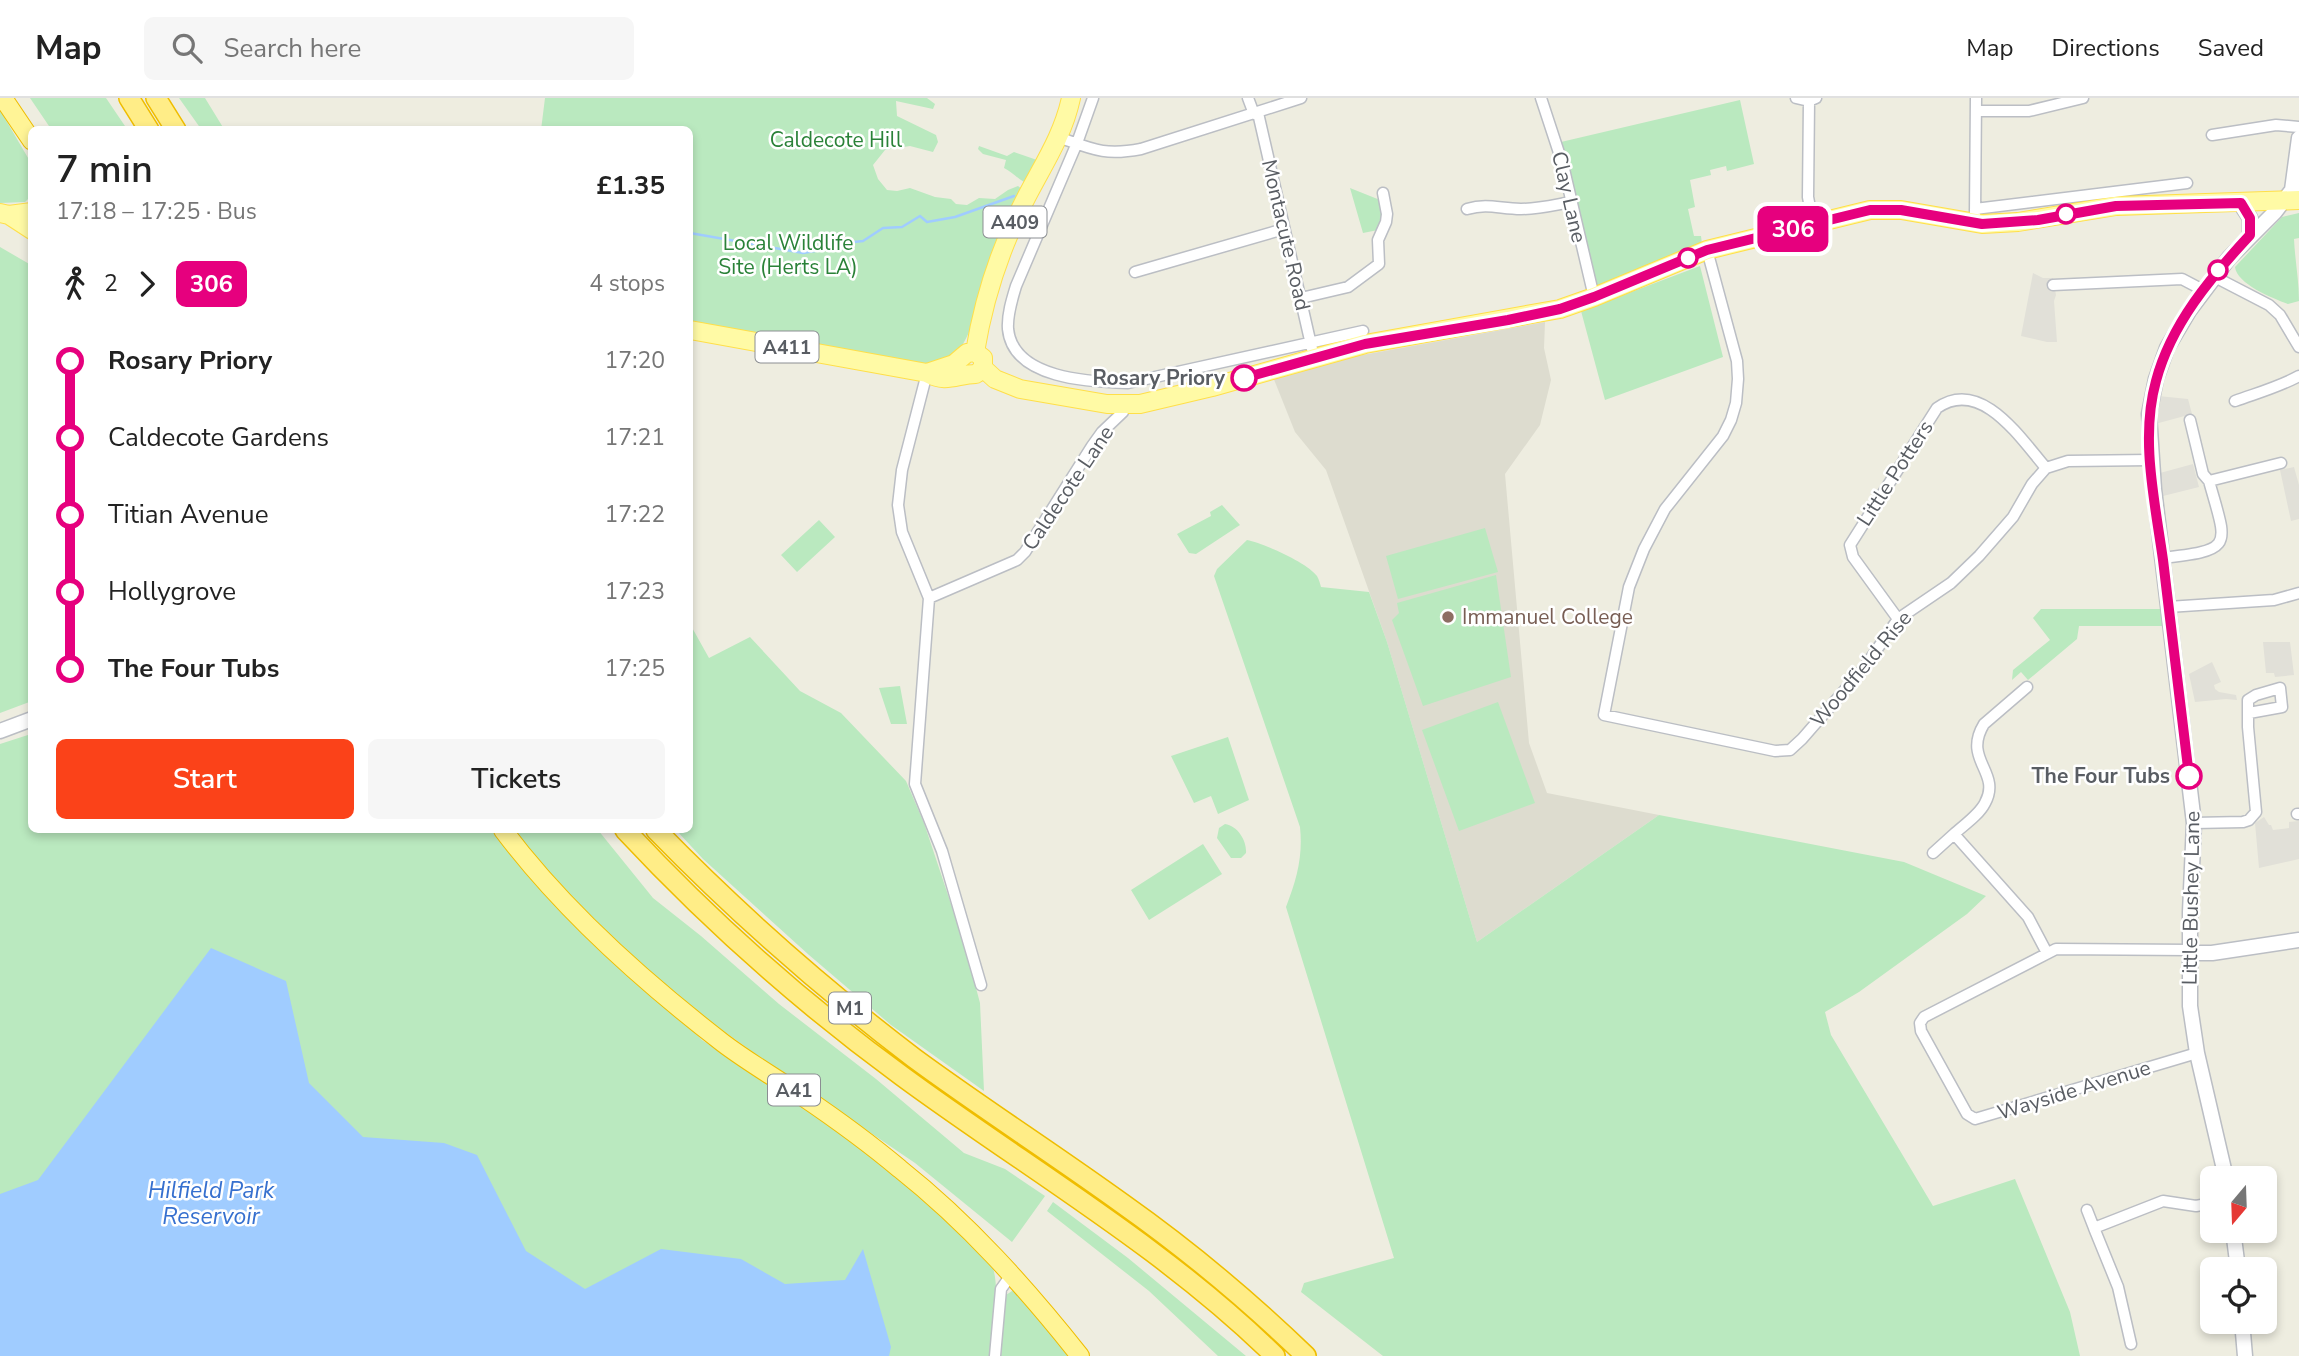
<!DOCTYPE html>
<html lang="en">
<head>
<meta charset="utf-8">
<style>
	:root { --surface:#fff; --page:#f6f6f6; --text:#222; --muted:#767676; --line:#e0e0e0; --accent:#fb4219 }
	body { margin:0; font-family:"Nunito Sans",sans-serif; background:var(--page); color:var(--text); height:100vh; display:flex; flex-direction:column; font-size:26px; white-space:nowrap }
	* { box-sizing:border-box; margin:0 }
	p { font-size:23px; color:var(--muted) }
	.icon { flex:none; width:38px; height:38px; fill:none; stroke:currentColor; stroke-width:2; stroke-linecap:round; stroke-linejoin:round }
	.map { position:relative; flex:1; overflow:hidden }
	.sheet { position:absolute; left:28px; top:28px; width:665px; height:707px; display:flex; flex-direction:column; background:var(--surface); border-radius:10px; box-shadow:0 4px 10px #0003 }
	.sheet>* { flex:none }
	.badge { padding:0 14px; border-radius:10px; font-size:24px; line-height:46px }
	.needle { width:46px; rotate:199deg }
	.controls { position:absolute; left:2200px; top:1068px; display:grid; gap:14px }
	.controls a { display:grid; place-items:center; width:77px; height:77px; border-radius:10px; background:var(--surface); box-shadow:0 4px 10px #0003; font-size:35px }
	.map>.badge { position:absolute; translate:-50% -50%; box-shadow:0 0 0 4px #fff }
	.legs { display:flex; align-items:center; gap:10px; height:77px; padding:0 28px; font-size:23px }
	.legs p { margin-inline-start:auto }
	.summary { display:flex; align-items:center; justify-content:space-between; height:119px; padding:0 28px }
	h1 { font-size:38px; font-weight:600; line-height:52px }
	.primary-button { display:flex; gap:14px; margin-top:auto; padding:14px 28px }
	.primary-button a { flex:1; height:80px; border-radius:10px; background:var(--accent); color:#fff; font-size:28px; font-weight:600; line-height:80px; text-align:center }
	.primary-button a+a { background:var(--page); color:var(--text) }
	ul { padding:0 28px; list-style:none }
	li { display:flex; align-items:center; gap:24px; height:77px; font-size:26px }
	li i { display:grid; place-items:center; width:10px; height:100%; margin:0 9px; background:currentColor }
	li i::after { content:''; width:18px; height:18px; margin:-9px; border:5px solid; border-radius:50%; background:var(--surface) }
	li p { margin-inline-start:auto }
	li:first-child i { background:linear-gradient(#0000 50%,currentColor 0) }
	li:last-child i { background:linear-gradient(currentColor 50%,#0000 0) }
	header { display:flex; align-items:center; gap:42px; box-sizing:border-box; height:98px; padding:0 35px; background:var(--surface); border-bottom:2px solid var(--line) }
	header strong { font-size:33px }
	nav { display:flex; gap:38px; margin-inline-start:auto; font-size:24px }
	.search { width:490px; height:63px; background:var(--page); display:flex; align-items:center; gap:18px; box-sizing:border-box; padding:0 24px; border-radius:10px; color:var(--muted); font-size:26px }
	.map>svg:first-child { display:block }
</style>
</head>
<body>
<header>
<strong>Map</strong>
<div class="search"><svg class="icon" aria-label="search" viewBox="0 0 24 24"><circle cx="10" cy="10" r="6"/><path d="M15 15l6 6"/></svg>Search here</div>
<nav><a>Map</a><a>Directions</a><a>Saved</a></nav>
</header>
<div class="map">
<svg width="2299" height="1258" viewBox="0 0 2299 1258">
	<rect width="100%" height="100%" fill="#eeede0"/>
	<path fill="#e1e0d8" d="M2033 175 2043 180H2053L2056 197 2054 203 2057 244H2047L2021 238Z
		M2158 298 2188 301 2192 316 2155 326Z
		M2193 366 2199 389 2163 398 2160 375Z
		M2294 369 2299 387V421L2291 423 2280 372Z
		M2263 544H2290L2294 577 2275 579 2274 575H2266Z
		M2212 564 2221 584 2214 587 2215 591 2219 594 2236 597 2237 602 2226 601 2195 604 2189 576Z
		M2264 719 2269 727H2271L2273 732 2289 730V724L2299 723V761L2259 770 2255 725Z"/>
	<path fill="#dddccf" d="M1545 224 1544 250 1551 282 1540 327 1505 376 1529 645 1547 695 1659 717 1477 844 1387 544 1326 372 1295 334 1273 279 1329 263Z"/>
	<path fill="#bae9bf" d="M30 0H106L127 31H51Z
		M179 0H205L224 31H201Z
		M545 0H927L935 6 933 11 896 3 897 18 936 37 938 44 933 54 910 48 885 52 873 67 878 81 887 92 897 93 910 90 935 99 951 101 956 106 967 107 979 100 995 101 1008 92 1018 88 1023 92C1013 107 1004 122 997 140 988 168 976 233 958 253 949 264 938 266 925 269L690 227V32H541Z
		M1740 2 1754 66 1727 73 1726 68 1710 72 1711 77 1690 82 1695 109 1688 111 1694 138H1701L1702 146 1597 190 1561 44Z
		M0 12 31 65V98L25 104 0 105Z
		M979 48 1007 58 1014 54 1037 62 1034 74 1024 84C1017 80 1012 74 1004 70L1006 62 983 56 978 51Z
		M1350 90 1380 102 1384 116 1378 132 1363 135Z
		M2299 115V140L2294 141C2295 163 2299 182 2299 203L2288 206C2272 200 2237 186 2235 169L2282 119Z
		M0 149 31 167 32 603 0 615Z
		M1700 168 1723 259 1605 302 1581 213Z
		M1222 407 1240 427 1196 456 1189 455 1177 436 1211 418 1210 414Z
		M819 422 835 439 797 474 781 457Z
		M1485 430 1498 474 1398 501 1386 458Z
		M1247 442C1263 445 1308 465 1317 478 1319 482 1320 485 1321 489L1369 494 1387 544 1477 844 1659 717 1904 764 1986 798 1967 816 1859 894 1825 914 1831 937 1933 1108 2015 1081 2070 1214 2080 1258H1383L1301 1194 1304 1185 1394 1160 1286 809C1297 781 1303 758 1300 729L1214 478 1217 471Z
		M1496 477 1511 579 1423 608 1392 522 1399 515 1397 505Z
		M2041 511H2162L2164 528H2079L2077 541 2028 582 2021 574 2012 582 2013 572 2050 542 2033 520Z
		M690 526 709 560 750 539 800 593 841 615 906 683 924 725 964 845 980 905 984 993 891 927 809 857 703 761 676 732H690Z
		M900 588 907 626H891L879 590Z
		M1498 604 1535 705 1459 733 1422 632Z
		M31 636 32 732H491L551 803 603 856 681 920 702 942 728 959 745 967 897 1076 992 1166C1001 1194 993 1229 991 1258H0V646Z
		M1228 639 1249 702 1218 716 1211 698 1194 705 1171 658Z
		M1225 726C1238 728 1247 743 1246 755L1241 760H1231L1217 740 1219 730Z
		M510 732H598L653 800 701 838 779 906 876 981 964 1055 1005 1071 1045 1098 1012 1144 915 1065 778 972 669 894 605 837Z
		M1203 746 1222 776 1149 822 1131 792Z
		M1053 1104 1128 1160 1246 1258H1218L1149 1193 1047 1113Z
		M1012 1193H1016L1072 1258H1001L1006 1197Z"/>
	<path fill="#a0ccff" d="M211 850 286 883 309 985 363 1039 444 1045 477 1057 526 1153 585 1191 661 1151 741 1161 785 1186 845 1182 863 1151 891 1249 889 1258H0V1096L38 1082Z"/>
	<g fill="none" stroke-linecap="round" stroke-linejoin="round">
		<path stroke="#a0ccff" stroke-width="2.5" d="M690 135 803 155 838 149 846 145
			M854 144 863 143 883 130 902 129 920 118 927 124 955 119 1014 98"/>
		<g stroke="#bbbec4" stroke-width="13">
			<path id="minor" d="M1093 0 1077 45 1016 188C1012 201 1007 217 1008 231 1013 281 1090 284 1128 285L1363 233
				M1248 0 1254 16
				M1541 0 1563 67 1594 199
				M1796 0 1809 3 1816 0
				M1809 3 1808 99 1813 126
				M1976 13H2029L2083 0
				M1258 15 1312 251
				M2212 37 2276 27 2299 29
				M1058 39C1092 51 1104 58 1141 51L1301 0
				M1467 111C1488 105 1500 111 1521 111 1538 111 1554 107 1571 104
				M1975 111 2187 85
				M1975 116 1976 0
				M1707 152 1737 263 1738 281 1736 305 1731 322 1723 338 1665 411 1644 451 1629 489 1604 617 1775 653 1790 652 1802 641 1864 570 1898 521 1951 485 1979 458 2013 419 2032 386 2046 370 2068 363 2151 362
				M1135 174 1284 131
				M2213 178 2269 207 2280 217 2299 249
				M2053 187 2182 181 2203 192
				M1301 200 1348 189 1379 166 1378 142 1386 124 1387 116 1383 95
				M927 275 902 372 898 407 902 434 929 500 915 686 942 753 981 887
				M2235 303C2257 295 2279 289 2299 278
				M2190 322 2203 376 2209 383
				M2162 460C2236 452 2227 448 2209 383L2281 365
				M929 500 1017 462 1025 454 1092 348 1102 334 1123 314 1124 308
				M2168 509 2274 502 2299 495
				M1898 521 1853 459 1850 447 1937 310C1981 279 2020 340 2046 370
				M2027 589 1984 626C1962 662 2002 674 1985 705 1979 717 1964 727 1954 736L2028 819 2047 855
				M2297 716H2299
				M2194 725 2243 724 2249 722 2256 714 2248 629V602L2256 597 2280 590 2282 609 2249 615
				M1933 755 1954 736
				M2190 852 2056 851 1924 919 1920 925 1921 933 1967 1016 1975 1021 2197 955
				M2087 1112 2094 1130
				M2131 1246 2118 1189 2094 1130 2163 1103 2196 1108 2212 1105
				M995 1258 1001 1191 1011 1177"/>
		</g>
		<g stroke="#bbbec4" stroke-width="17">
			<path id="tertiary" d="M2240 105 2250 120V137
				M0 633 32 621
				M2190 855H2212L2299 842
				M2226 1080 2197 955 2190 908V814L2194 725 2154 391 2149 316 2156 281 2167 250 2189 213 2229 160 2275 114 2292 92 2299 40
				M2233 1132 2238 1171
				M2242 1223 2245 1258"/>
		</g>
		<g stroke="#ffdf49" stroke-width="20">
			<path id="primary" d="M0 115 9 117 32 114
				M9 117 32 132
				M690 232 927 275C947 286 957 276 976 276L983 270
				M975 254C983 205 998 157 1020 112 1038 74 1062 42 1071 0
				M927 275 954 266 967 255 975 254 983 260V270L995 281 1020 291 1107 306H1140L1212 289 1365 246 1560 211 1594 199 1707 152 1870 112H1901L1982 126 2018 124 2116 108 2299 102"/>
		</g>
		<g stroke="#efbd00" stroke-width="20">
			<path id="trunk" d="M3 0 32 43
				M503 732C563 812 644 884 723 945 748 964 776 980 802 998 836 1021 869 1045 900 1071 968 1125 1026 1190 1080 1258"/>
		</g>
		<g stroke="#efbd00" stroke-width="22">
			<path id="motorway" d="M129 0 149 32
				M156 0 176 32
				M625 732C709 822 802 905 902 978 1027 1070 1164 1149 1275 1258
				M656 732C736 814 822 890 914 960 982 1010 1054 1056 1123 1106 1188 1152 1249 1203 1306 1258"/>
		</g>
		<use href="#minor" stroke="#fff" stroke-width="10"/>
		<use href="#tertiary" stroke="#fff" stroke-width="14"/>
		<use href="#primary" stroke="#fffaa5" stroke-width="18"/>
		<use href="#trunk" stroke="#fff496" stroke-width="18"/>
		<use href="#motorway" stroke="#ffed87" stroke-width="19"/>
	</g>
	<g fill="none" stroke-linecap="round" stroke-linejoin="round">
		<g stroke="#fff" stroke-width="16">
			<path id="line-1" d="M1244 280 1365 246 1508 222 1560 211 1594 199 1707 152 1870 112H1901L1982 126 2038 122 2116 108 2241 105 2250 120V137C2211 179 2171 226 2156 283 2140 340 2155 404 2163 462 2171 534 2180 606 2189 678"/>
		</g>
		<use href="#line-1" stroke="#e6007e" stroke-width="10"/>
	</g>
	<g fill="#fff" stroke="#e6007e" stroke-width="3.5">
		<circle cx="2066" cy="116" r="9"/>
		<circle cx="1688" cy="160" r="9"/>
		<circle cx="2218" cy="172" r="9"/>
		<circle cx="1244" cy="280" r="12"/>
		<circle cx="2189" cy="678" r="12"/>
	</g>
	<circle fill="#8d6e63" stroke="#fff" stroke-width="2.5" cx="1448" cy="519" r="7"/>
	<g text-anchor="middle" stroke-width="5" stroke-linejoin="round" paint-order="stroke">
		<g fill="#fff" stroke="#8b8e92" stroke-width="2">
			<rect x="983.5" y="108.5" width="63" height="31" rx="5"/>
			<rect x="755.5" y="233.5" width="63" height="31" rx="5"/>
			<rect x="829" y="894.5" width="42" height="31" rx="5"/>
			<rect x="768" y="976.5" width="52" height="31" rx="5"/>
		</g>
		<g font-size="19" font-weight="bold" fill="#595d63">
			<text x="1015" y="131">A409</text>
			<text x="787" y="256">A411</text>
			<text x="850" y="917">M1</text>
			<text x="794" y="999">A41</text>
		</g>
		<g font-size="21" fill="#2a8238" stroke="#fff">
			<text x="836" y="49">Caldecote Hill</text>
			<text x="788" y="152">Local Wildlife<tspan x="788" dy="24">Site (Herts LA)</tspan></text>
		</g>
		<g font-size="21" fill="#595d63" stroke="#fff">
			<text transform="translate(1569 99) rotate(77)" y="7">Clay Lane</text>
			<text transform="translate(1286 137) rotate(77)" y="7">Montacute Road</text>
			<text transform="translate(1895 375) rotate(-57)" y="7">Little Potters</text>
			<text transform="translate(1068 390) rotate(-56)" y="7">Caldecote Lane</text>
			<text transform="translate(1861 571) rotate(-50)" y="7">Woodfield Rise</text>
			<text transform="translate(2191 800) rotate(-89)" y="7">Little Bushey Lane</text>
			<text transform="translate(2074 992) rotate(-17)" y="7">Wayside Avenue</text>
		</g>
		<g font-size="21" font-weight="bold" fill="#595d63" stroke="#fff" text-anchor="end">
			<text x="1225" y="287">Rosary Priory</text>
			<text x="2170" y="685">The Four Tubs</text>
		</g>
		<g font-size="21" fill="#785e54" stroke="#fff" text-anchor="start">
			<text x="1462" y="526">Immanuel College</text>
		</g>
		<g font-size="23" font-style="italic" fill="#3670cf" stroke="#fff">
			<text x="211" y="1100">Hilfield Park<tspan x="211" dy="26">Reservoir</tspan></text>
		</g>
	</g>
</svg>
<div class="controls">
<a><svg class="needle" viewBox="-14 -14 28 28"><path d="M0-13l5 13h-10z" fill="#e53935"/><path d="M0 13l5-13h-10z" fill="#767676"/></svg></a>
<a><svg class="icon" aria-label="locate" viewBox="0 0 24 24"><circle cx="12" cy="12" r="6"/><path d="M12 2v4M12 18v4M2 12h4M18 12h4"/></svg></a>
</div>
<b class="badge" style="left:1793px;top:131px;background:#e6007e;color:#fff">306</b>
<section class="sheet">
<div class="summary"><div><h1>7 min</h1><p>17:18 – 17:25 · Bus</p></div><b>£1.35</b></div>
<div class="legs"><svg class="icon" aria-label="walk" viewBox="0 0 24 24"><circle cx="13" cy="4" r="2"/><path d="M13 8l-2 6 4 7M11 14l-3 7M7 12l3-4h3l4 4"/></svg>2<svg class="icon" aria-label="forward" viewBox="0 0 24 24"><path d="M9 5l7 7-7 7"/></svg><b class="badge" style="background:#e6007e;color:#fff">306</b><p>4 stops</p></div>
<ul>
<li><i style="color:#e6007e"></i><b>Rosary Priory</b><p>17:20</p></li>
<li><i style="color:#e6007e"></i><span>Caldecote Gardens</span><p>17:21</p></li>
<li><i style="color:#e6007e"></i><span>Titian Avenue</span><p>17:22</p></li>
<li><i style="color:#e6007e"></i><span>Hollygrove</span><p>17:23</p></li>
<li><i style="color:#e6007e"></i><b>The Four Tubs</b><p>17:25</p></li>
</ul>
<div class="primary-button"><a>Start</a><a>Tickets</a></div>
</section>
</div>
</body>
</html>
